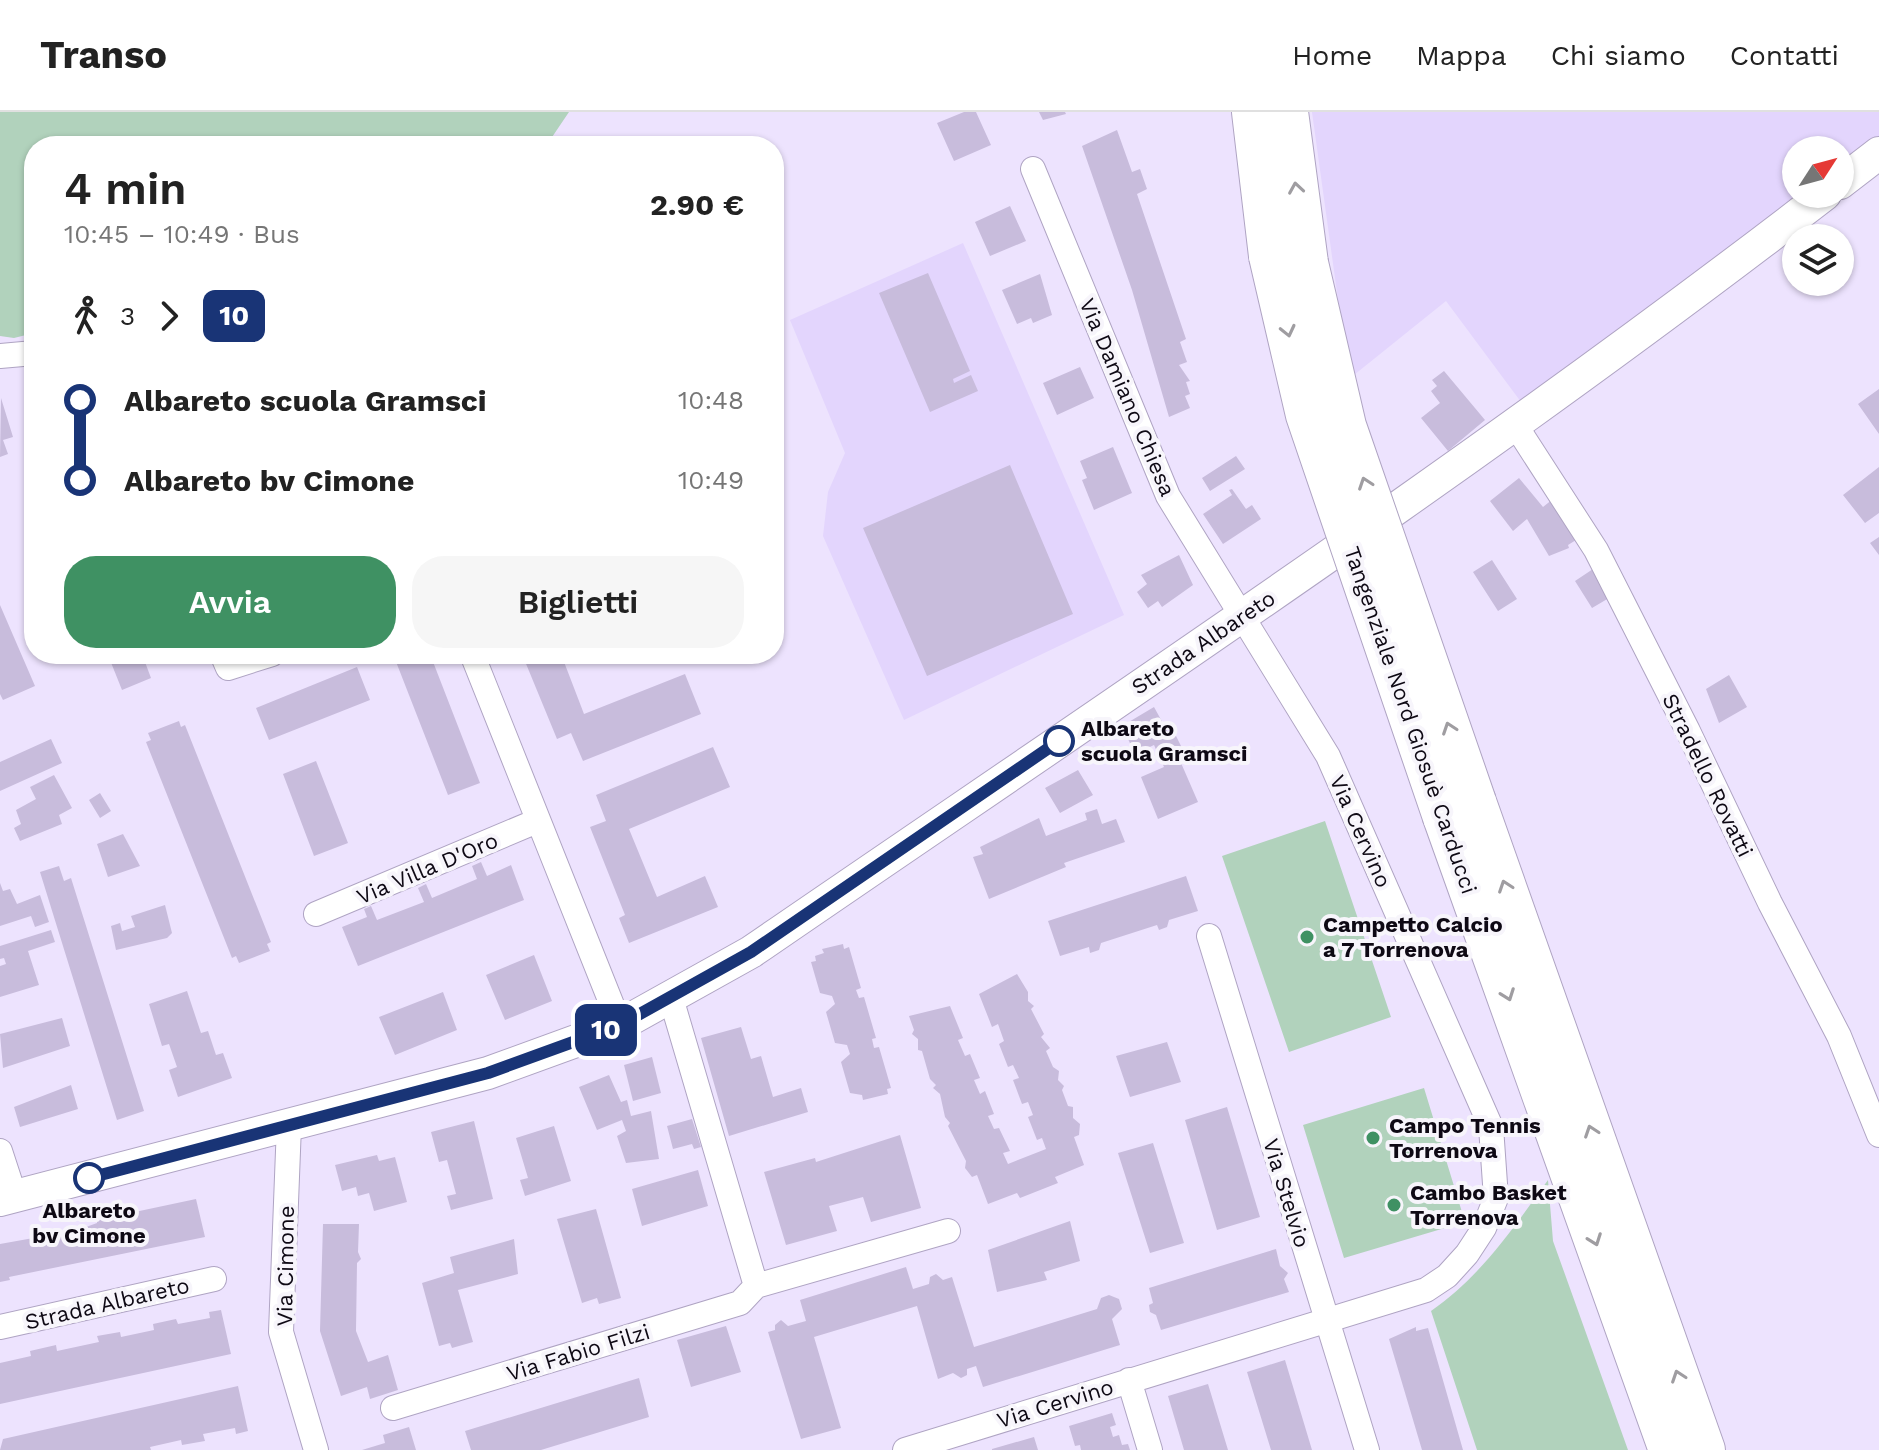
<!DOCTYPE html>
<html lang="it">
<head>
<meta charset="utf-8">
<style>
	:root { --surface:#fff; --page:#f6f6f6; --text:#222; --muted:#767676; --line:#e0e0e0; --accent:#3f9163 }
	body { margin:0; font-family:"Work Sans",sans-serif; background:var(--page); color:var(--text); height:100vh; display:flex; flex-direction:column; font-size:30px; white-space:nowrap }
	* { box-sizing:border-box; margin:0 }
	p { font-size:26px; color:var(--muted) }
	.icon { flex:none; width:44px; height:44px; fill:none; stroke:currentColor; stroke-width:2; stroke-linecap:round; stroke-linejoin:round }
	.map { position:relative; flex:1; overflow:hidden }
	.details { position:absolute; left:24px; top:24px; width:760px; height:528px; display:flex; flex-direction:column; background:var(--surface); border-radius:32px; box-shadow:0 2px 6px #0004 }
	.details>* { flex:none }
	.badge { padding:0 16px; border-radius:12px; font-size:28px; line-height:52px }
	.needle { width:52px; rotate:54deg }
	.fabs { position:absolute; left:1782px; top:24px; display:grid; gap:16px }
	.fabs a { display:grid; place-items:center; width:72px; height:72px; border-radius:50%; background:var(--surface); box-shadow:0 2px 6px #0004; font-size:40px }
	.map>.badge { position:absolute; translate:-50% -50%; box-shadow:0 0 0 4px #fff }
	.legs { display:flex; align-items:center; gap:12px; height:88px; padding:0 40px; font-size:26px }
	.legs p { margin-inline-start:auto }
	.overview { display:flex; align-items:center; justify-content:space-between; height:136px; padding:0 40px }
	h1 { font-size:44px; font-weight:600; line-height:60px }
	.button { display:flex; gap:16px; margin-top:auto; padding:16px 40px }
	.button a { flex:1; height:92px; border-radius:32px; background:var(--accent); color:#fff; font-size:32px; font-weight:600; line-height:92px; text-align:center }
	.button a+a { background:var(--page); color:var(--text) }
	ul { padding:0 40px; list-style:none }
	li { display:flex; align-items:center; gap:28px; height:80px; font-size:30px }
	li i { display:grid; place-items:center; width:12px; height:100%; margin:0 10px; background:currentColor }
	li i::after { content:''; width:20px; height:20px; margin:-10px; border:6px solid; border-radius:50%; background:var(--surface) }
	li p { margin-inline-start:auto }
	li:first-child i { background:linear-gradient(#0000 50%,currentColor 0) }
	li:last-child i { background:linear-gradient(currentColor 50%,#0000 0) }
	header { display:flex; align-items:center; gap:48px; box-sizing:border-box; height:112px; padding:0 40px; background:var(--surface); border-bottom:2px solid var(--line) }
	header strong { font-size:38px }
	nav { display:flex; gap:44px; margin-inline-start:auto; font-size:28px }
	.map>svg:first-child { display:block }
</style>
</head>
<body>
<header>
<strong>Transo</strong>
<nav><a>Home</a><a>Mappa</a><a>Chi siamo</a><a>Contatti</a></nav>
</header>
<div class="map">
<svg width="1879" height="1338" viewBox="0 0 1879 1338">
	<rect width="100%" height="100%" fill="#ede3fe"/>
	<path fill="#e3d5fd" d="M1312 0H1879V30L1840 59V38H1796V82H1809L1524 294 1446 189 1349 267Z
		M963 131 1124 503 904 608 823 424 828 380 845 341 790 208Z"/>
	<path fill="#b1d2bc" d="M0 0H569L546 34H34V221L14 226 0 224Z
		M1325 709 1391 905 1289 940 1222 744Z
		M1424 976 1465 1110 1344 1146 1303 1013Z
		M1548 1068 1553 1129 1628 1338H1477L1431 1199C1481 1164 1512 1118 1548 1068Z"/>
	<path fill="#c8bcdc" d="M964 0H976L991 33 954 49 937 11Z
		M1039 0H1065L1066 2 1043 8Z
		M1117 18 1132 60 1140 57 1147 77 1137 82 1186 227 1180 230 1187 250 1179 253 1190 269 1186 270 1190 282 1185 284 1190 296 1169 305 1132 178 1082 34Z
		M1010 94 1026 129 990 144 975 110Z
		M928 161 970 259 953 267 954 271 971 263 978 279 930 300 879 181Z
		M1040 162 1052 203 1033 211 1031 206 1017 212 1002 178Z
		M1080 255 1094 286 1057 303 1043 271Z
		M1444 259 1485 308 1448 339 1421 306 1440 291 1431 279 1437 274 1432 268Z
		M1879 277V322L1858 292Z
		M1 286 13 325 3 328 8 342 0 345Z
		M1113 335 1132 381 1094 398 1082 368 1087 366 1080 349Z
		M1236 344 1245 357 1210 379 1202 366Z
		M1010 353 1073 502 927 564 863 416Z
		M1879 355V401L1865 411 1843 383Z
		M1519 366 1543 395 1553 387 1576 428 1568 433 1569 436 1549 444 1527 407 1513 419 1490 389Z
		M1232 377 1246 397 1252 393 1261 407 1223 432 1203 402 1232 383 1229 378Z
		M1879 425V443L1870 431Z
		M1179 443 1193 473 1162 495 1158 489 1148 496 1137 480 1147 472 1141 463Z
		M1492 448 1517 487 1498 499 1473 460Z
		M1593 457 1609 486 1592 496 1575 469Z
		M0 493 35 574 3 588 0 582Z
		M142 542 151 566 122 578 108 543Z
		M393 542H430L480 671 448 683Z
		M522 542H561L584 602 685 562 701 602 583 649 571 621 557 627Z
		M357 555 370 588 269 628 256 596Z
		M1729 563 1747 595 1719 611 1706 577Z
		M1154 595 1170 624 1175 622 1184 640 1178 644 1198 690 1158 707 1141 665 1164 655 1154 633 1135 642 1122 614Z
		M179 609 181 615 185 613 271 830 267 832 270 839 239 851 236 844 232 846 146 630 151 628 148 621Z
		M51 627 62 651 0 679V650Z
		M713 635 730 675 629 717 657 785 705 764 718 795 629 831 619 806 625 803 590 715 606 709 596 683Z
		M316 649 348 731 314 744 283 662Z
		M1078 658 1093 683 1060 701 1045 676Z
		M54 663 72 696 59 703 62 712 20 729 14 716 21 712 16 698 36 687 30 675Z
		M100 681 111 699 100 706 89 688Z
		M1097 697 1102 712 1116 707 1125 730 1064 751 1066 755 989 787 973 745 983 742 980 735 1039 706 1046 724 1087 708 1085 701Z
		M123 722 140 754 108 765 97 732Z
		M481 750 487 764 511 753 524 788 358 854 342 815 367 805 364 797 371 794 377 808 424 790 418 776 426 772 432 786 477 767 472 754Z
		M59 754 64 769 71 766 144 999 117 1008 40 760Z
		M1186 764 1198 799 1169 808 1167 815 1159 818 1157 813 1101 831 1099 838 1090 841 1089 835 1060 844 1048 809Z
		M0 771 3 779 10 777 17 792 40 783 49 810 35 815 31 804 0 814Z
		M165 793 172 821 167 826 116 838 111 814 120 811 122 819 135 815 131 804Z
		M51 818 55 830 28 839 39 873 0 885V854L6 852 4 846 0 847V834Z
		M843 832 844 837 849 835 861 876 856 878 859 886 864 885 876 926 872 927 874 936 879 935 891 976 887 977 888 982 863 988 862 983 850 981 841 950 850 942 847 933 835 931 826 900 835 892 832 884 820 881 811 850 816 849 815 844 824 841 822 837Z
		M534 843 552 889 505 908 486 863Z
		M1017 862 1028 880V889L1034 894 1031 897 1044 922 1041 925 1050 936 1046 939 1053 955 1059 959 1058 968 1064 974 1062 978 1068 994 1073 995V1006L1080 1012 1079 1023 1074 1025 1084 1053 1055 1065 1058 1071 1020 1086 1017 1081 988 1092 977 1063 972 1065 965 1056 966 1049 948 1014 950 1011 945 1005 940 982 933 976 936 973 930 967 922 939 918 938V927L912 922 914 918 909 904 950 894 963 926 958 928 965 944 970 942 980 966 974 968 980 982 985 979 994 1002 988 1004 994 1017 999 1016 1010 1039 1003 1041 1008 1052 1046 1037 1042 1026 1037 1028 1028 1005 1033 1003 1028 990 1022 992 1013 968 1019 966 1013 953 1008 955 999 932 1004 929 998 912 992 915 979 882Z
		M187 879 201 921 208 919 216 943 223 941 232 966 178 985 169 958 177 955 169 932 162 934 149 892Z
		M443 880 457 918 395 943 379 905Z
		M62 906 70 934 3 956 0 922Z
		M741 915 751 947 761 944 773 985 801 976 808 1000 729 1024 701 926Z
		M1167 930 1181 970 1130 985 1116 944Z
		M652 945 661 981 633 989 624 953Z
		M609 963 621 990 627 988 631 1004 651 999 659 1047 626 1051 617 1024 626 1019 622 1008 597 1018 579 975Z
		M71 973 78 997 20 1015 14 995Z
		M1227 995 1260 1105 1217 1118 1185 1008Z
		M692 1007 701 1035 694 1037 692 1032 673 1037 667 1014Z
		M474 1009 493 1087 451 1098 447 1084 456 1082 447 1048 439 1050 431 1020Z
		M554 1014 571 1069 525 1084 520 1068 528 1066 516 1026Z
		M900 1023 921 1096 871 1110 863 1085 829 1094 837 1119 786 1133 764 1060 815 1046 816 1050Z
		M1153 1031 1184 1131 1150 1141 1118 1041Z
		M377 1043 379 1049 395 1045 407 1090 374 1099 369 1081 358 1084 356 1075 342 1079 335 1053Z
		M698 1058 708 1094 642 1114 632 1077Z
		M196 1087 205 1125 9 1165 10 1168 0 1170V1132L78 1118 97 1111V1108Z
		M596 1097 621 1186 599 1192 597 1186 582 1191 557 1107Z
		M1070 1109 1080 1149 1044 1160 1047 1168 997 1180 988 1138Z
		M323 1112H359L358 1140 361 1147 357 1151 356 1219 368 1250 388 1243 398 1278 370 1287 367 1275 341 1284 320 1219Z
		M514 1127 518 1162 458 1178 473 1230 452 1236 450 1231 439 1234 422 1171 454 1161 450 1145Z
		M1276 1137 1280 1154 1288 1161 1284 1167 1289 1180 1161 1218 1156 1203 1150 1200 1149 1193 1153 1191 1149 1176Z
		M906 1155 913 1177 929 1172 930 1165 936 1162 943 1168 952 1165 974 1235 1097 1197 1101 1186 1109 1183 1119 1187 1122 1197 1112 1207 1120 1233 983 1275 976 1254 967 1257V1263L961 1266 953 1261 938 1267 917 1194 814 1225 841 1316 801 1327 768 1220 775 1218V1213L781 1208 788 1214 806 1209 800 1188Z
		M221 1198 231 1242 0 1292V1251L31 1244 30 1239 56 1233 57 1239 99 1230 97 1224 120 1220 121 1225 154 1218 153 1212 176 1207 178 1212 210 1206 209 1200Z
		M726 1214 741 1260 691 1275 677 1228Z
		M1416 1215V1219L1428 1216 1463 1338H1422L1389 1227Z
		M1285 1248 1312 1338H1271L1247 1260Z
		M639 1266 649 1305 541 1338H471L465 1319Z
		M1208 1272 1228 1338H1184L1168 1284Z
		M238 1274 248 1319 236 1322 235 1316 203 1322 205 1329 182 1333 181 1328 150 1335 151 1338H0L3 1327Z
		M1112 1301 1116 1313 1110 1315 1113 1325 1119 1323 1122 1333 1128 1332 1130 1338H1081L1080 1333 1075 1334 1069 1314Z
		M409 1315 416 1338H362L385 1331 383 1323Z
		M1034 1325 1038 1338H992V1337Z"/>
	<g fill="none" stroke-linecap="round" stroke-linejoin="round">
		<g stroke="#afa4c3" stroke-width="26">
			<path id="minor" d="M0 244 34 241
				M1516 314 1596 438 1688 619 1770 791 1839 924 1879 1023
				M222 542 228 556 272 542
				M472 542 620 913
				M316 802 537 709
				M1209 824 1367 1338
				M289 1013 281 1220 316 1338
				M0 1039 15 1085
				M756 1174 948 1119
				M0 1215 214 1167
				M1129 1268 1150 1338
				M393 1296 740 1191 756 1174 671 886
				M905 1338 1426 1178 1447 1164 1467 1142 1484 1116 1496 1086 1491 1015 1328 644 1168 384 1033 57"/>
		</g>
		<g stroke="#afa4c3" stroke-width="34">
			<path id="tertiary" d="M1840 71 1879 41
				M0 1088 488 961 620 913 751 840C1112 592 1478 350 1825 82"/>
		</g>
		<g stroke="#afa4c3" stroke-width="44">
			<path id="trunk" d="M1253 0 1270 144
				M1287 0 1307 151
				M1475 690 1704 1338
				M1444 705 1670 1338"/>
		</g>
		<use href="#minor" stroke="#fff" stroke-width="24"/>
		<use href="#tertiary" stroke="#fff" stroke-width="32"/>
		<use href="#trunk" stroke="#fff" stroke-width="42"/>
		<g stroke="#afa4c3" stroke-width="44" stroke-linecap="butt">
			<path id="trunk-bridge" d="M1270 144 1307 303 1444 705
				M1307 151 1345 314 1475 690"/>
		</g>
		<use href="#trunk-bridge" stroke="#fff" stroke-width="42"/>
	</g>
	<defs><path id="oneway-chevron" d="M-2-3.5L2.5 0L-2 3.5" fill="none" stroke-width="1.6" stroke-linecap="round" stroke-linejoin="round" transform="scale(2)"/></defs>
	<g stroke="#9f9da1">
		<use href="#oneway-chevron" transform="translate(1296 76) rotate(-99)"/>
		<use href="#oneway-chevron" transform="translate(1288 219) rotate(77)"/>
		<use href="#oneway-chevron" transform="translate(1365 371) rotate(-109)"/>
		<use href="#oneway-chevron" transform="translate(1449 616) rotate(-109)"/>
		<use href="#oneway-chevron" transform="translate(1505 774) rotate(-109)"/>
		<use href="#oneway-chevron" transform="translate(1508 883) rotate(70)"/>
		<use href="#oneway-chevron" transform="translate(1591 1019) rotate(-109)"/>
		<use href="#oneway-chevron" transform="translate(1595 1128) rotate(70)"/>
		<use href="#oneway-chevron" transform="translate(1678 1264) rotate(-109)"/>
	</g>
	<g fill="none" stroke-linecap="round" stroke-linejoin="round">
		<g stroke="#fff" stroke-width="18">
			<path id="line-1" d="M89 1066 488 961 620 913 751 840 1059 629"/>
		</g>
		<use href="#line-1" stroke="#193476" stroke-width="12"/>
	</g>
	<g fill="#fff" stroke="#193476" stroke-width="4">
		<circle cx="1059" cy="629" r="14"/>
		<circle cx="89" cy="1066" r="14"/>
	</g>
	<g fill="#3f9163" stroke="#f7f5fb" stroke-width="3">
		<circle cx="1307" cy="825" r="8"/>
		<circle cx="1373" cy="1026" r="8"/>
		<circle cx="1394" cy="1093" r="8"/>
	</g>
	<g text-anchor="middle" stroke-width="8" stroke-linejoin="round" paint-order="stroke">
		<g font-size="22" fill="#0e0914" stroke="#f7f5fb">
			<text transform="translate(1128 285) rotate(67)" y="8">Via Damiano Chiesa</text>
			<text transform="translate(1203 530) rotate(-34)" y="8">Strada Albareto</text>
			<text transform="translate(1411 608) rotate(71)" y="8">Tangenziale Nord Giosuè Carducci</text>
			<text transform="translate(1708 663) rotate(64)" y="8">Stradello Rovatti</text>
			<text transform="translate(1361 719) rotate(66)" y="8">Via Cervino</text>
			<text transform="translate(427 756) rotate(-23)" y="8">Via Villa D'Oro</text>
			<text transform="translate(1287 1081) rotate(73)" y="8">Via Stelvio</text>
			<text transform="translate(285 1154) rotate(-89)" y="8">Via Cimone</text>
			<text transform="translate(107 1191) rotate(-13)" y="8">Strada Albareto</text>
			<text transform="translate(578 1240) rotate(-17)" y="8">Via Fabio Filzi</text>
			<text transform="translate(1055 1291) rotate(-17)" y="8">Via Cervino</text>
		</g>
		<g font-size="22" font-weight="bold" fill="#0e0914" stroke="#f7f5fb" text-anchor="start">
			<text x="1081" y="624">Albareto<tspan x="1081" dy="25">scuola Gramsci</tspan></text>
			<text x="89" y="1106" text-anchor="middle">Albareto<tspan x="89" dy="25">bv Cimone</tspan></text>
		</g>
		<g font-size="22" font-weight="bold" fill="#0e0914" stroke="#f7f5fb" text-anchor="start">
			<text x="1323" y="820">Campetto Calcio<tspan x="1323" dy="25">a 7 Torrenova</tspan></text>
			<text x="1389" y="1021">Campo Tennis<tspan x="1389" dy="25">Torrenova</tspan></text>
			<text x="1410" y="1088">Cambo Basket<tspan x="1410" dy="25">Torrenova</tspan></text>
		</g>
	</g>
</svg>
<div class="fabs">
<a><svg class="needle" viewBox="-14 -14 28 28"><path d="M0-13l5 13h-10z" fill="#e53935"/><path d="M0 13l5-13h-10z" fill="#767676"/></svg></a>
<a><svg class="icon" aria-label="layers" viewBox="0 0 24 24"><path d="M12 4l9 5-9 5-9-5zM3 14l9 5 9-5"/></svg></a>
</div>
<b class="badge" style="left:606px;top:918px;background:#193476;color:#fff">10</b>
<section class="details">
<div class="overview"><div><h1>4 min</h1><p>10:45 – 10:49 · Bus</p></div><b>2.90 €</b></div>
<div class="legs"><svg class="icon" aria-label="walk" viewBox="0 0 24 24"><circle cx="13" cy="4" r="2"/><path d="M13 8l-2 6 4 7M11 14l-3 7M7 12l3-4h3l4 4"/></svg>3<svg class="icon" aria-label="forward" viewBox="0 0 24 24"><path d="M9 5l7 7-7 7"/></svg><b class="badge" style="background:#193476;color:#fff">10</b></div>
<ul>
<li><i style="color:#193476"></i><b>Albareto scuola Gramsci</b><p>10:48</p></li>
<li><i style="color:#193476"></i><b>Albareto bv Cimone</b><p>10:49</p></li>
</ul>
<div class="button"><a>Avvia</a><a>Biglietti</a></div>
</section>
</div>
</body>
</html>
